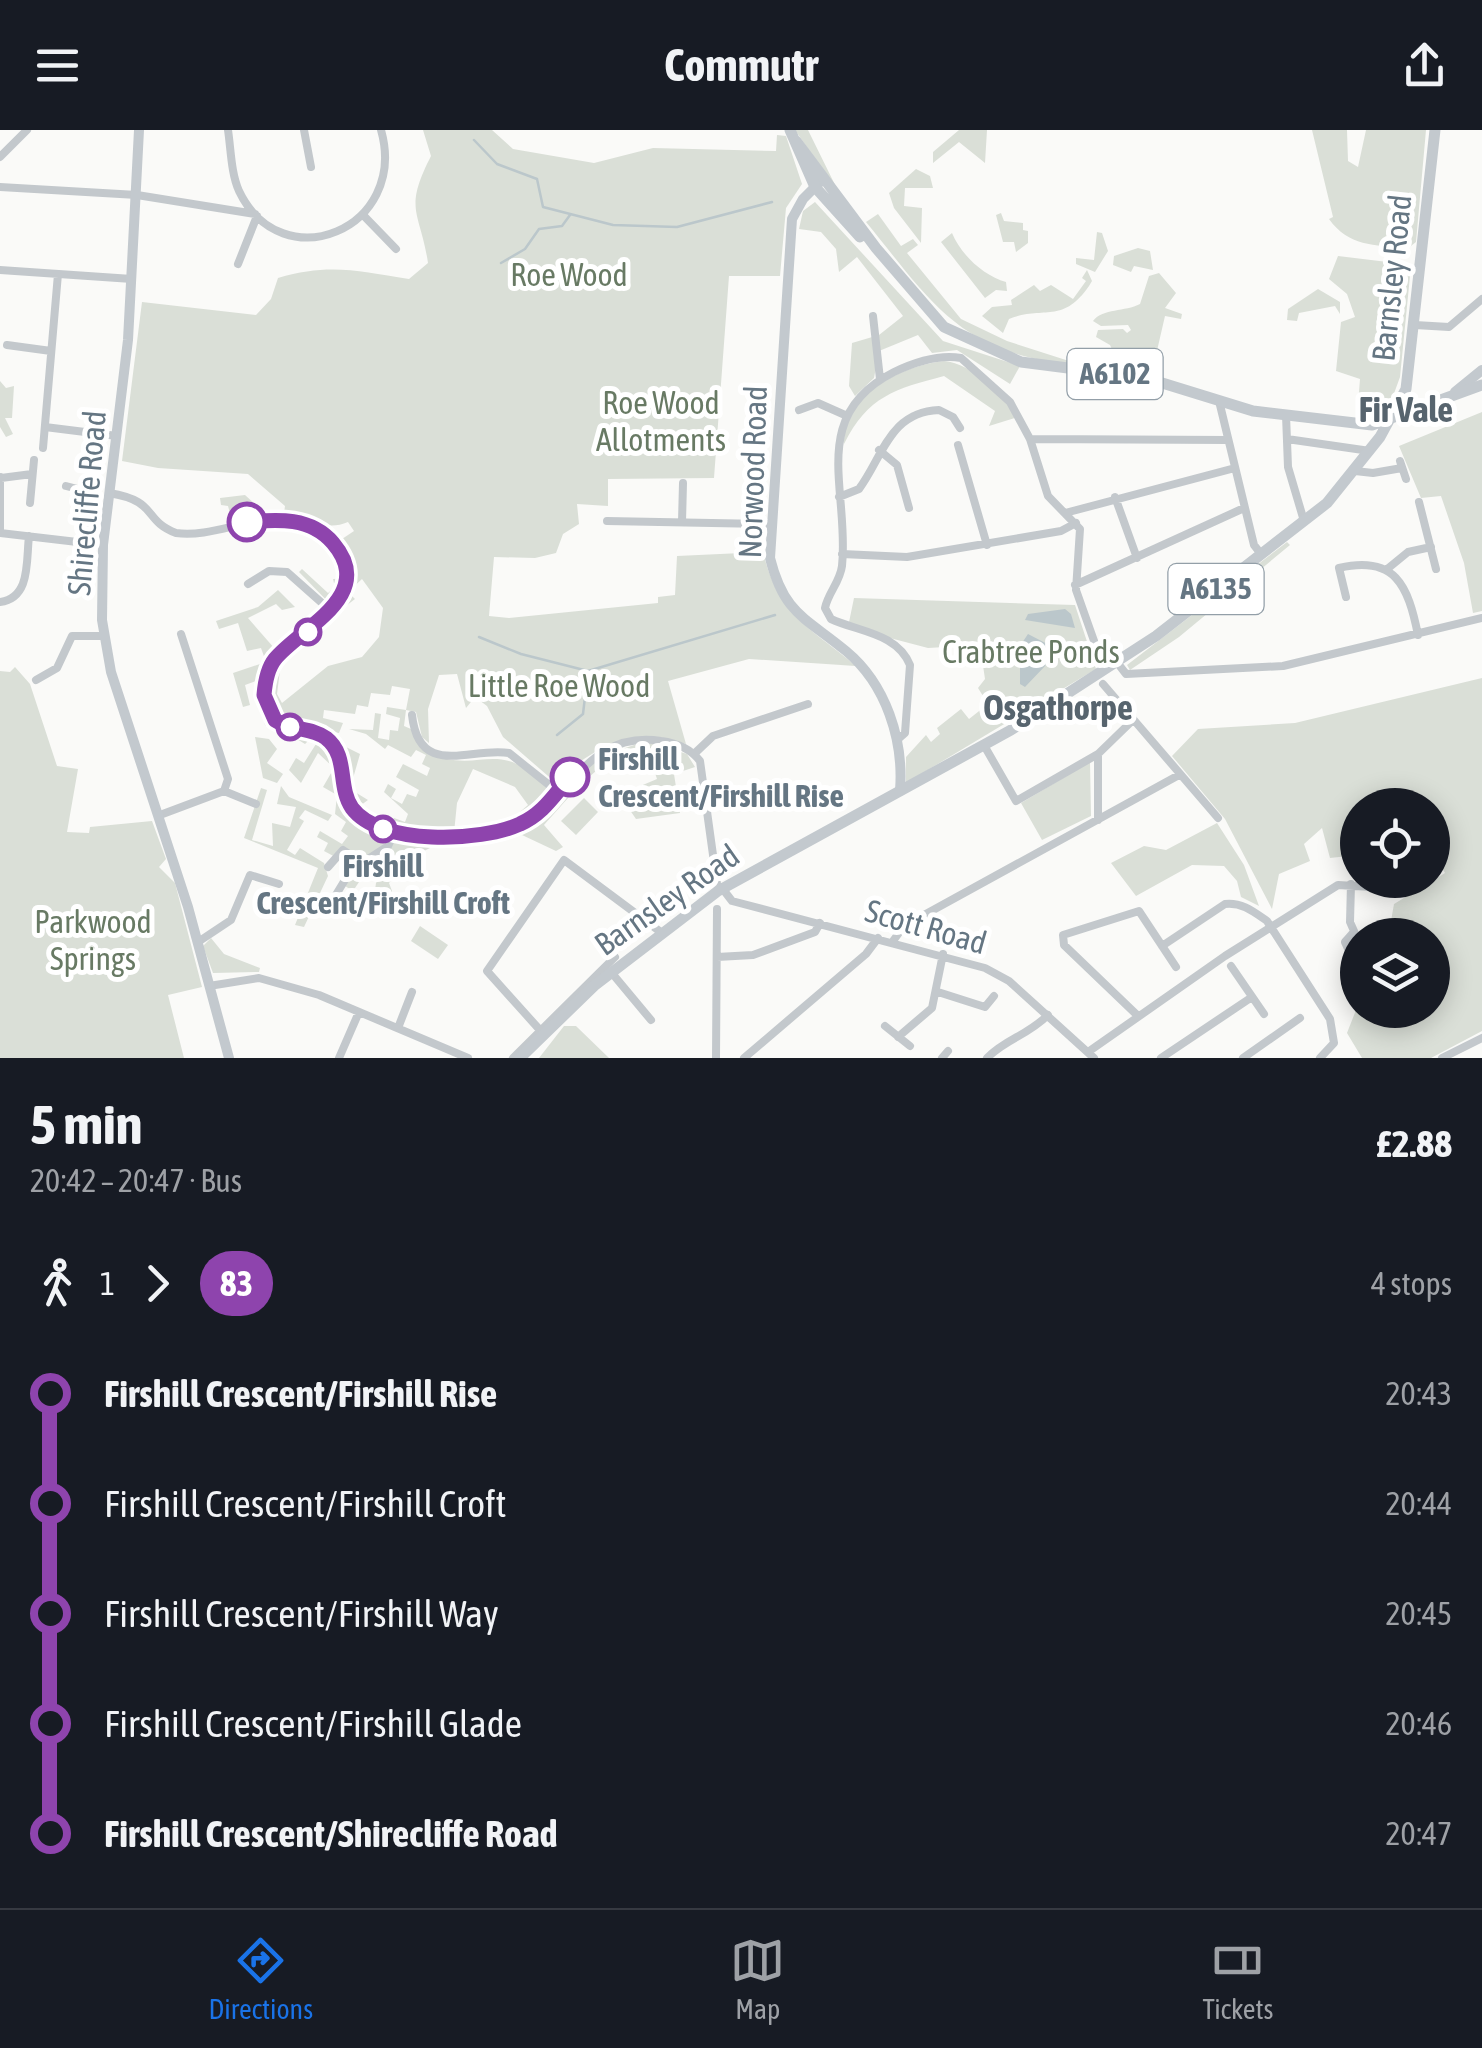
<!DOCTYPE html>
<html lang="en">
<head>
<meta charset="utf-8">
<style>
	:root { --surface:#171b24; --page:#20242c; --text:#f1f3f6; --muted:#9ea1a6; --line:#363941; --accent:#1a73e8 }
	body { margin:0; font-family:"Asap Condensed",sans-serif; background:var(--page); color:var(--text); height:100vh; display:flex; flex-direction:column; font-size:38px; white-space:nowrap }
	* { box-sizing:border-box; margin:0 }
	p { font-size:32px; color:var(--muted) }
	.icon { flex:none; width:55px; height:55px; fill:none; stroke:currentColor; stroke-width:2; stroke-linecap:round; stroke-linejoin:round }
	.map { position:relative; height:928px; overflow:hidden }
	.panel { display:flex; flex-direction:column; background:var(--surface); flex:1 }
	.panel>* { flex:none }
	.badge { padding:0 20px; border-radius:32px; font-size:35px; line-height:65px }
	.tools { position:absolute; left:1340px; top:658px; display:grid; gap:20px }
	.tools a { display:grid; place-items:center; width:110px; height:110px; border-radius:50%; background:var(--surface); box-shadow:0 5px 25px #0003; font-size:50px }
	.map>.badge { position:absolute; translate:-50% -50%; box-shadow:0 0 0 5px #fff }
	.legs { display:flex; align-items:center; gap:15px; height:110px; padding:0 30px; font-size:32px }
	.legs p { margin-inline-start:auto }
	.headline { display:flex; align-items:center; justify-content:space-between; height:170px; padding:0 30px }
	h1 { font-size:55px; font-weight:700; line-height:75px }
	ul { padding:0 30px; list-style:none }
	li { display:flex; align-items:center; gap:35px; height:110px; font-size:38px }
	li i { display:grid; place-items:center; width:15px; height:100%; margin:0 12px; background:currentColor }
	li i::after { content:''; width:25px; height:25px; margin:-12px; border:8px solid; border-radius:50%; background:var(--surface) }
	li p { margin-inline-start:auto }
	li:first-child i { background:linear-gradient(#0000 50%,currentColor 0) }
	li:last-child i { background:linear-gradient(currentColor 50%,#0000 0) }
	header { display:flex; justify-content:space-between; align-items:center; height:130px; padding:0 30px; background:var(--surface); font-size:45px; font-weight:700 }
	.tab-bar { display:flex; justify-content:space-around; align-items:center; height:140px; border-top:2px solid var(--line); background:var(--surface); font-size:28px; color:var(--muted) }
	.tab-bar a { display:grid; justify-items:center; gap:5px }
	.tab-bar .on { color:var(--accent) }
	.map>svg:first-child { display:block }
</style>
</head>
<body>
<header><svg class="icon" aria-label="menu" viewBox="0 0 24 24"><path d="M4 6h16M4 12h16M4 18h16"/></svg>Commutr<svg class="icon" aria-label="share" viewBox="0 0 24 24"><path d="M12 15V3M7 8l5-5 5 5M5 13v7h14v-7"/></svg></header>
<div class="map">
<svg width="1482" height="928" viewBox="0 0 1482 928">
	<rect width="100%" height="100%" fill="#fafaf8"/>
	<path fill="#dadfd7" d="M423 0H492L513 19 594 33 653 18 776 21 777 5 786 6 802 54 786 78 780 146H729L714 348 608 349V376L577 374 579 394 563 404 556 423 535 428 494 427 489 486 509 488 658 473V467L675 465 677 426 763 422C779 487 809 496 856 536L749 529 668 551 686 614C634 595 591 619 555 652L503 607 487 576 475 567 466 578 457 544 439 545 428 579 429 613 422 607 416 582 406 580 404 596 411 599 425 621C481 649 497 601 551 662L538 679 507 693 528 675 515 657 473 639 457 673 454 703 406 701 390 696 394 688 405 692 408 684 384 662 388 654 396 659 391 668 402 674 407 664 416 667 419 660 396 647 403 634 427 646 430 638 422 634 426 625 416 620 411 627 388 615 385 619 366 604 349 599 373 600 375 583 381 584 378 608 389 610 390 600 398 601 400 588 386 584 387 577 406 580 410 559 392 556 390 565 371 563 368 577 357 575 355 584 324 580 323 588 343 593 339 603C308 595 233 590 281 532L277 564 282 573 328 536 362 527 379 507 383 478 362 449 348 462 355 469 338 482 299 442 302 439 328 463 335 457 333 449 356 448 355 430 342 416V409L354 401 348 392C326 402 307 388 284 383L285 376 248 344 158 338 122 331 142 172 256 185 271 169 278 148C329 133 358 141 409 149L428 133C420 80 403 81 431 26Z
		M795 0H808L840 65Z
		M959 0H987L985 33 959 12 933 33V22Z
		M1312 0H1347L1348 31 1358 37 1366 0H1426L1416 112 1407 119C1373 114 1349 117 1329 89L1333 87Z
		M916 39 930 46 933 58H905L904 76 922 78 921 113 894 78 889 63Z
		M815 72 943 211 1020 236 1010 254 957 220 932 223 918 205 879 221 874 248 855 266 849 256 852 213 879 205 903 186 857 127 839 142 836 119 821 102 799 99 803 81Z
		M1001 83 1004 91 1023 93V100L1028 101V113L1016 122 1014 112H1003L996 85Z
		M878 84 901 116 913 109 918 115 907 123 961 189 1007 211 1069 231 1068 234C958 222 930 170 866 92Z
		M1097 102 1102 103 1108 121 1095 142 1076 134V128L1094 130Z
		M952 103C961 125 984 146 1006 152L1007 161 996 160 985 168 941 112Z
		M1138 118 1150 121 1153 140 1134 136 1131 142 1113 135 1114 126Z
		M1338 126 1404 134 1410 146 1400 247 1392 269H1374L1375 288H1357L1360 249 1336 241 1341 192 1355 187 1347 164 1329 149Z
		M1087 140 1092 151 1089 156C1062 195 1044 175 1009 189L1003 203 982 186 992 177 1012 175 1011 170 1034 155 1040 161 1051 155 1073 169 1086 151 1082 148Z
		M1159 143 1176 163 1165 178 1182 184 1181 189 1165 186 1156 225 1158 244 1116 228 1110 215 1096 207 1098 200 1123 199 1127 203 1131 200 1128 195 1101 196 1093 191C1103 178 1125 182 1140 174L1149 146Z
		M1318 159 1340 172V184L1335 176 1299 183 1297 191 1287 190 1288 179Z
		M944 231C973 234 1002 263 1018 287L989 296 995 281 944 246C895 259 868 266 844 314 844 264 901 236 944 231Z
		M0 251 6 258 14 256 12 288H5L13 304 6 307 0 297Z
		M1482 282V481L1473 483 1464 433 1441 366 1421 368 1399 316Z
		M245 365 266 384 232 391 228 376 221 375 220 368Z
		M1287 412 1290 415 1179 507 1130 540 1127 535Z
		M278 460 295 477 282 480 276 474 248 488 275 519 259 550 245 555 250 575 243 577 233 543 266 532 261 518 247 521 238 493 219 499 216 491 258 477Z
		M854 468 1075 475 1096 539 906 653V627L926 605 931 612 940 604 937 598 961 579 969 589 988 574 978 558 985 549 980 515 928 518 848 497Z
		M15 537 30 554 57 636 78 639 67 702 89 703 90 697 152 691 166 729 159 737 175 753 202 857 168 865 184 928H0V541L10 542Z
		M1482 548V901L1431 928H1362L1347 903 1356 880 1353 870 1357 867 1358 880H1432V805L1389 802 1394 774 1445 743 1433 722 1432 675H1358L1357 725 1330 728 1322 698 1304 714 1310 731 1279 744 1272 779 1225 689 1172 626 1198 599 1295 593Z
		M261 578C276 607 302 597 325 614 340 624 338 640 340 656 346 701 393 708 431 710L436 715 414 726 389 753 392 761 386 772 374 767 376 753 385 741 371 734 353 761 345 756 356 738 324 721 328 713 317 707 320 701 342 714 348 706 341 701 346 692 335 684 337 665 323 657 334 638 318 623 301 653 289 640 296 628 304 633 316 614 308 611 305 614 292 606 289 609 265 595Z
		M255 607 269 609 277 619 267 633 283 644 277 653 263 648Z
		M340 614 360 624 350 659 368 670 357 678C346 657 352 635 340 614Z
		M637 614H656L687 624 695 637 674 644 680 683 636 689 623 670 640 663 638 657 657 649 655 643 660 641 656 633C641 637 634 633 620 629 603 625 557 681 544 695L563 717 556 721 522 705 486 711 485 707 531 693 570 650 602 626Z
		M1090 632 1091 686 1042 710 1021 673Z
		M281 656 289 667 332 685 328 691 305 680 299 688 304 691 287 720 295 725 300 718 324 733 328 746 304 797 295 795 318 738 244 708 261 658 267 660 252 710 273 716 272 693 290 697 296 677 277 674Z
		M584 668 598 682 576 705 561 691Z
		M1217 693 1244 735 1259 776 1241 767 1237 751 1224 736 1192 735 1136 766 1111 733 1144 716 1166 720Z
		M420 796 448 815 438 829 411 811Z
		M211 808 224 824 260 838 259 842 213 843 203 816Z
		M564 896H576L609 928H539Z"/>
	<path fill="#bbc7cb" d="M1065 479 1071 484 1075 498 1025 490 1028 484Z
		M1028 504 1053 517 1045 536 1025 557 1020 554V516Z"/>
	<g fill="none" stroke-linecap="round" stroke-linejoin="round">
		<path stroke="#bbc7cb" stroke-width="2.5" d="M474 10 497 34 537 49 543 77 613 95 677 97 772 72
			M501 133 525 119 539 99 562 96 570 85
			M479 507 521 524 588 541 775 485
			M557 605 583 584 588 541"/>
		<path stroke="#c3c8cc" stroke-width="8" d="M228 0C231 20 231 43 239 61 282 151 409 99 381 0
			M304 0 311 37
			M0 27 27 0
			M0 57 137 65 255 84
			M364 86 396 119
			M238 134 257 86
			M0 140 132 149
			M873 186 880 249
			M1415 195 1449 197 1482 169
			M7 215 51 221
			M1220 275 1254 415 1261 424
			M799 280 818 273 845 285
			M1286 285 1288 337 1304 391
			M45 297 117 306
			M1030 309 1228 310
			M1287 309 1370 321
			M958 315 987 415
			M43 318 58 144
			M879 320 897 335 909 378
			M1400 331 1406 349
			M1355 341 1373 343 1402 338
			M0 347V403
			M1 348 32 344
			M66 356 89 362 90 401
			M109 363C159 371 142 390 176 403 215 408 251 384 292 391 312 394 333 405 340 425 359 480 302 495 275 529 267 539 265 552 264 565L275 590C292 602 316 596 330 612 361 646 324 680 388 701 424 712 490 710 523 693 573 666 589 600 661 611 677 613 690 618 700 631L718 761
			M839 367 859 359C883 327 889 282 939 280L953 287 960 298
			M1115 367 1137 428
			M1419 372 1436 439
			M30 373 34 330
			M1065 383 1235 338
			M607 391 770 394
			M682 392 683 353
			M0 403 103 415
			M842 424 907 427 1061 401 1076 393
			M1386 440 1408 422 1431 417
			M248 454 269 441 287 442 331 481
			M1075 455 1244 378
			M1346 467 1339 438C1395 425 1408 455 1418 505
			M0 472C31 468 26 431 29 406
			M181 504 228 649 224 661
			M1116 531 1126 544 1283 536 1482 488
			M36 550 57 538 72 506H104
			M1103 554 1218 688
			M412 585C419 650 472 616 509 623L558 662
			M897 610 905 603 910 535C897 503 859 502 831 489L825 478C828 463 840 452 842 436 850 361 807 286 894 242 915 232 938 224 961 228L1010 272 1030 309 1048 366 1080 399 1076 460 1104 539
			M985 617 1016 671 1098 624
			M694 624 713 606 808 574
			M160 685 224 661 256 674
			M1098 690V624L1133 590
			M328 737 343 720 360 731
			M1351 754 1350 792 1358 810
			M722 758 732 771 985 838 1009 851 1094 928
			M334 768 351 740 388 716 394 703
			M1353 803 1345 812 1355 834
			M893 811 904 796 1179 645
			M198 812 231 790 250 745 279 754
			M1162 816 1225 774C1242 772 1254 782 1267 791L1330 889 1334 913 1320 928
			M717 827 753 825 815 802 820 793
			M1231 836 1264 884
			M611 842 651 890
			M209 856 259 848 319 865 468 928
			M938 862 985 877 994 866
			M1138 886 1064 815 1063 805 1139 781 1176 837
			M885 896 910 916
			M398 898 412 862
			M539 899 487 841 564 730 662 803
			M898 907 932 878 943 824
			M1088 922 1225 826 1338 755 1371 757 1382 750
			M339 928 359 882
			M513 928 615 827
			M716 928 717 779
			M744 928 866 824 878 808
			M942 928 948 921
			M987 928C1007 908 1027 906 1048 885
			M1161 928 1252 867
			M1243 928 1300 888
			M1442 928 1482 908"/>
		<path stroke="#c3c9ce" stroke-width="10" d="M139 0 128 210 103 415 102 490 111 542 188 777 229 928
			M819 53 803 69 792 89 770 428C784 484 805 487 846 521 886 554 904 610 900 661
			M1455 262 1482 240"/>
		<path stroke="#c3c9ce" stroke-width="11" d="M790 0 815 57 860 107
			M796 11 876 118 944 197 1021 232 1146 248 1253 281 1372 295 1482 255
			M520 928 594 856 718 761 1011 600 1156 506 1327 373 1380 307 1406 259 1435 0"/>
	</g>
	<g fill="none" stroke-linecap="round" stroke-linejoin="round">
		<g stroke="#fff" stroke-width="22">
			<path id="line-1" d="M247 392C278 389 311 387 333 413 378 466 300 498 275 529 267 539 265 553 264 565L275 590C291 601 311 597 326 608 349 626 337 656 352 678 380 716 481 712 520 694 543 684 554 665 570 647"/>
		</g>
		<use href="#line-1" stroke="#8e44ad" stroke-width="15"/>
	</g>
	<g fill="#fff" stroke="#8e44ad" stroke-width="5">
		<circle cx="247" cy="392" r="18"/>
		<circle cx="308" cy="502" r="12"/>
		<circle cx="290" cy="597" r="12"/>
		<circle cx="570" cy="647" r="18"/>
		<circle cx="383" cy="699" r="12"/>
	</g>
	<g text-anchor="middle" stroke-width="10" stroke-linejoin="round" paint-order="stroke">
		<g fill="#fff" stroke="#939fa8" stroke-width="2.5">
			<rect x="1067.5" y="219" width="95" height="50" rx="8"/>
			<rect x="1168.5" y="434" width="95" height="50" rx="8"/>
		</g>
		<g font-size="30" font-weight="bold" fill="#657683">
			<text x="1115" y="254">A6102</text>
			<text x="1216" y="469">A6135</text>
		</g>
		<g font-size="32" fill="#687a64" stroke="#fff">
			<text x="569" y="156">Roe Wood</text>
			<text x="661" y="284">Roe Wood<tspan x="661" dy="37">Allotments</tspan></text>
			<text x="1031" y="533">Crabtree Ponds</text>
			<text x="559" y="567">Little Roe Wood</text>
			<text x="93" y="803">Parkwood<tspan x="93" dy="37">Springs</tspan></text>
		</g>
		<g font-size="32" fill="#657683" stroke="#fff">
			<text transform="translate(1392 148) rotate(-84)" y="11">Barnsley Road</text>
			<text transform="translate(753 342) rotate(-88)" y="11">Norwood Road</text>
			<text transform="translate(87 373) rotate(-85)" y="11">Shirecliffe Road</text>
			<text transform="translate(667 770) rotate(-35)" y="11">Barnsley Road</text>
			<text transform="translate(926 797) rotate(16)" y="11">Scott Road</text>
		</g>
		<g font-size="32" font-weight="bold" fill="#657683" stroke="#fff" text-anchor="start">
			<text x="598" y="640">Firshill<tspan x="598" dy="37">Crescent/Firshill Rise</tspan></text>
			<text x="383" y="747" text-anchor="middle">Firshill<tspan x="383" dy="37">Crescent/Firshill Croft</tspan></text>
		</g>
		<g font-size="35" font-weight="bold" fill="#57646e" stroke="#fff">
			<text x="1406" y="292">Fir Vale</text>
			<text x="1058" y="590">Osgathorpe</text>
		</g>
	</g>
</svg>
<div class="tools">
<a><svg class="icon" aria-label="locate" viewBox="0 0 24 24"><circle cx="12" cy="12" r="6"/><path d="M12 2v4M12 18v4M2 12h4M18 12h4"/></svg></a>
<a><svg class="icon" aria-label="layers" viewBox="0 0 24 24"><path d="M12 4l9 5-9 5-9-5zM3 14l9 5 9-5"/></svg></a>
</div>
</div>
<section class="panel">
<div class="headline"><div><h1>5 min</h1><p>20:42 – 20:47 · Bus</p></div><b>£2.88</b></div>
<div class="legs"><svg class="icon" aria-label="walk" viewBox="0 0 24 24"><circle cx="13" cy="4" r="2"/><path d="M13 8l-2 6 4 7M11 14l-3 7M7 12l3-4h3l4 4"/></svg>1<svg class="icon" aria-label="forward" viewBox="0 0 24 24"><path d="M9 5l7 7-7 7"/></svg><b class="badge" style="background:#8e44ad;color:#fff">83</b><p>4 stops</p></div>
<ul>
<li><i style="color:#8e44ad"></i><b>Firshill Crescent/Firshill Rise</b><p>20:43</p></li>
<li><i style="color:#8e44ad"></i><span>Firshill Crescent/Firshill Croft</span><p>20:44</p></li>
<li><i style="color:#8e44ad"></i><span>Firshill Crescent/Firshill Way</span><p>20:45</p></li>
<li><i style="color:#8e44ad"></i><span>Firshill Crescent/Firshill Glade</span><p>20:46</p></li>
<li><i style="color:#8e44ad"></i><b>Firshill Crescent/Shirecliffe Road</b><p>20:47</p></li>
</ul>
</section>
<nav class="tab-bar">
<a class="on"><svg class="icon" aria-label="directions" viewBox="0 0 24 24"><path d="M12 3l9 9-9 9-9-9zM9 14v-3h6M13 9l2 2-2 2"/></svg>Directions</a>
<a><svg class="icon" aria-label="map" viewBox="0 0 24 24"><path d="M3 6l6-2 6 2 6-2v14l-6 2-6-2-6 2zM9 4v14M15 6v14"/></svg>Map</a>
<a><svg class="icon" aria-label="tickets" viewBox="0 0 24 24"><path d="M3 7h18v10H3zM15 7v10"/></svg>Tickets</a>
</nav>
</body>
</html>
